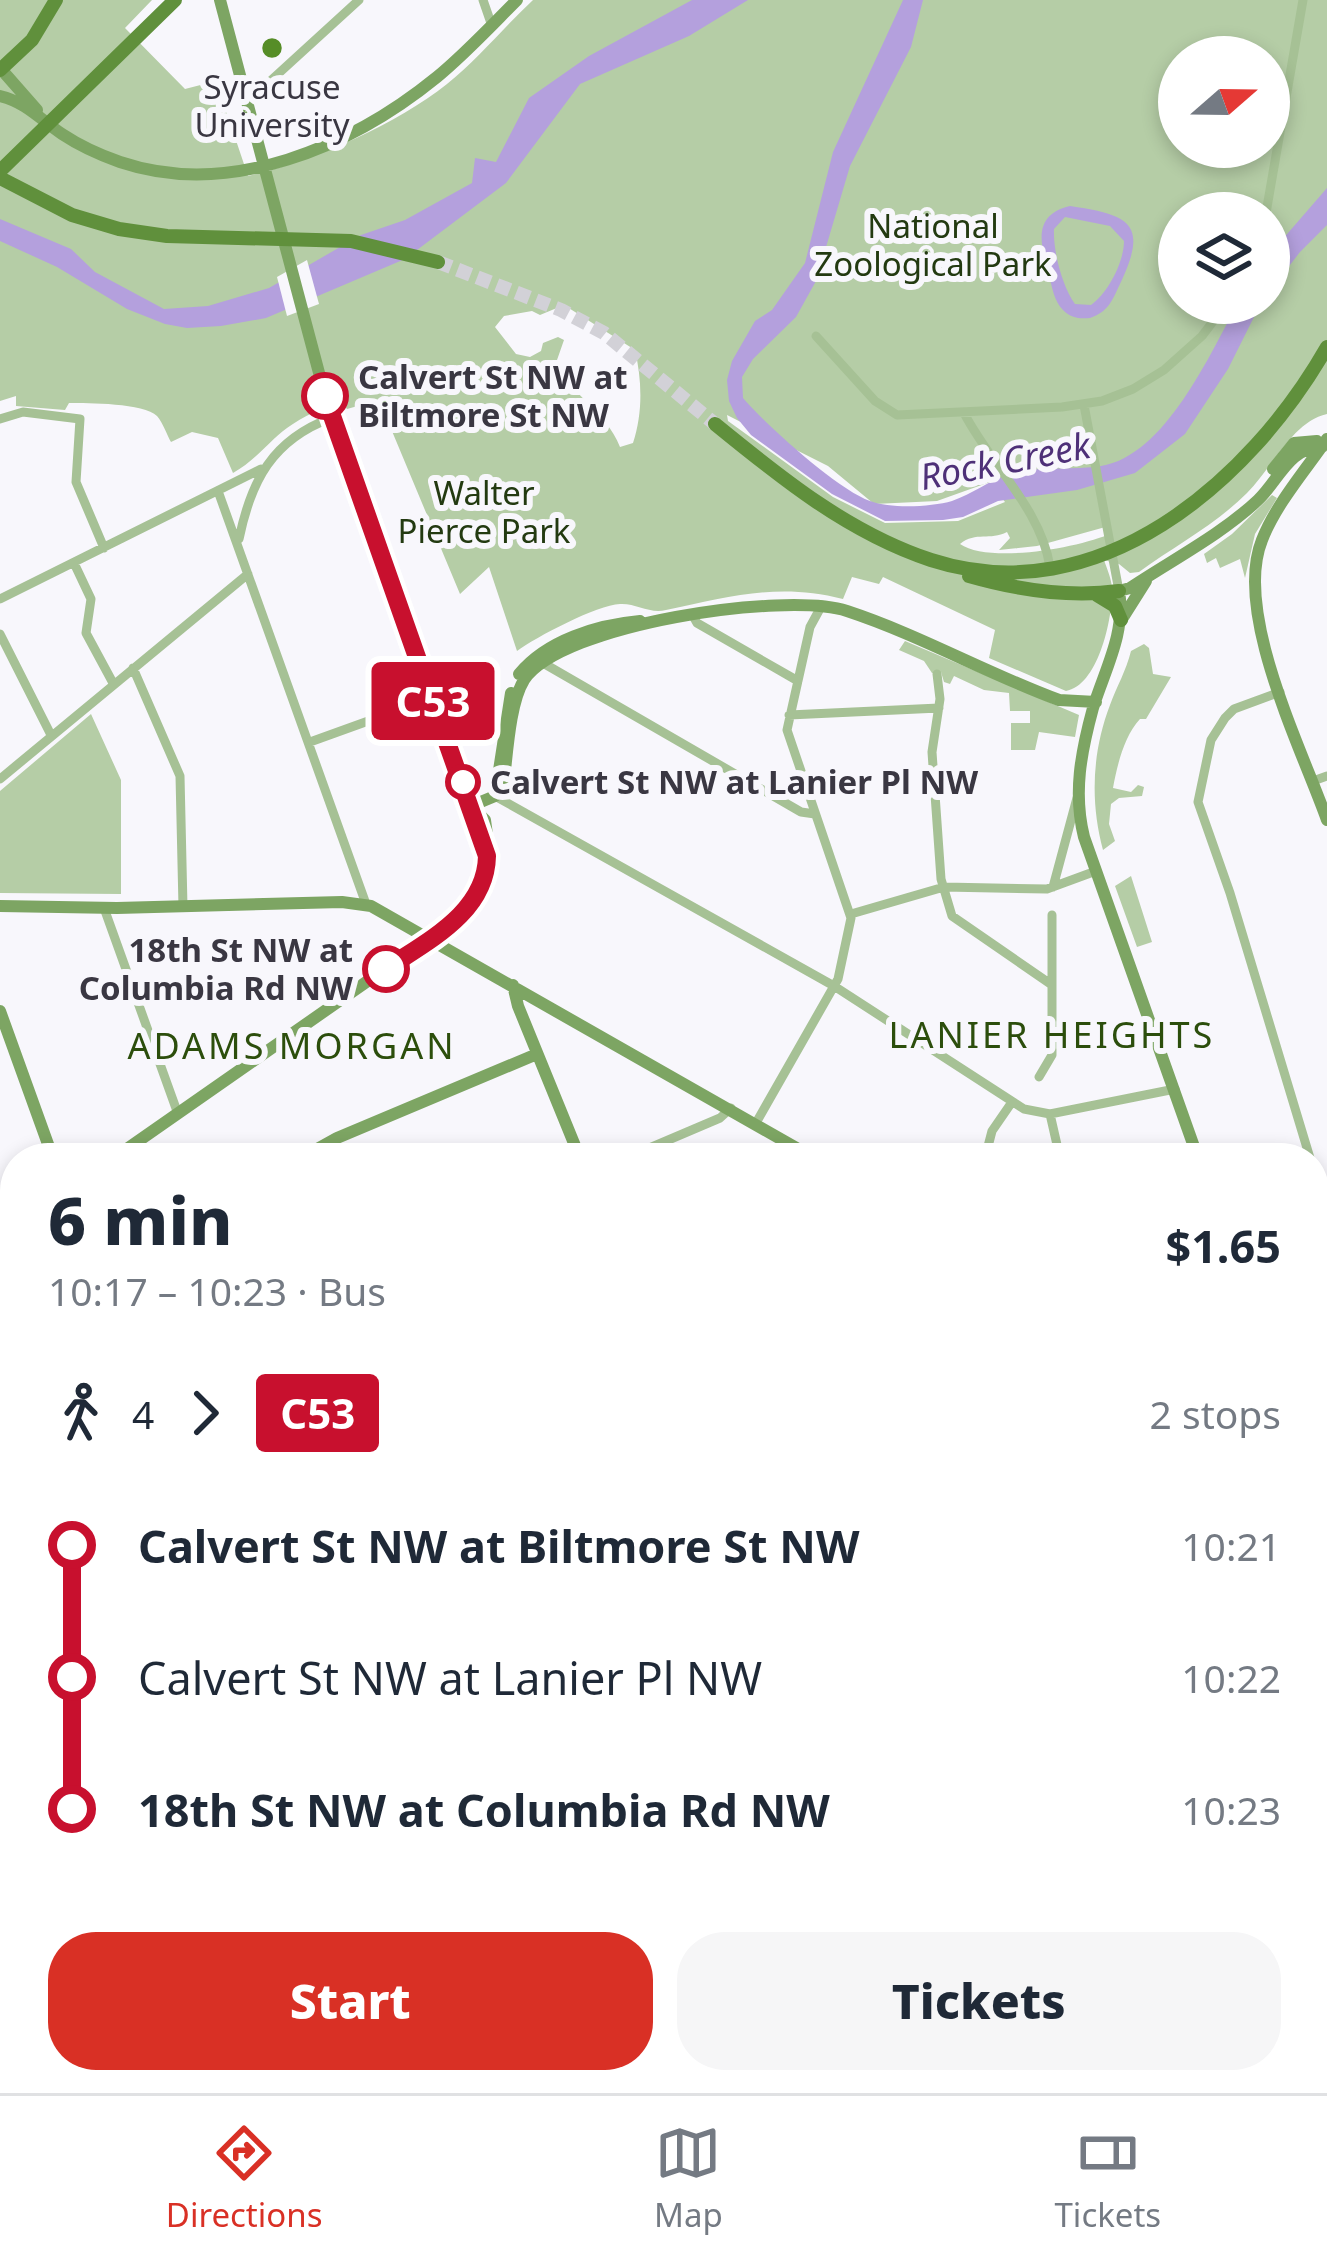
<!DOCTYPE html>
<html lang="en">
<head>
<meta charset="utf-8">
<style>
	:root { --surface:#fff; --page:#f6f6f7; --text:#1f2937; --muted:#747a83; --line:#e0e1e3; --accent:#d93025 }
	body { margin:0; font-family:"Noto Sans",sans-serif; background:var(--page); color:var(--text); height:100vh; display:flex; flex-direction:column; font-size:45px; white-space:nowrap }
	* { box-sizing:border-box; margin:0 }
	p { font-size:39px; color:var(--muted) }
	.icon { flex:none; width:66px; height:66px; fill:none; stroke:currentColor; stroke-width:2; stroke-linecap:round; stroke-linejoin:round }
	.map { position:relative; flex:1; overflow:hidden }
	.drawer { position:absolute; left:0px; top:1143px; width:1329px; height:951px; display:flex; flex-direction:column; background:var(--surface); border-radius:48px 48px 0 0; box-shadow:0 6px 18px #0003 }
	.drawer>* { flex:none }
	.badge { padding:0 24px; border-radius:9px; font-size:42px; line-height:78px }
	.needle { width:78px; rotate:70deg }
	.buttons { position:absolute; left:1158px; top:36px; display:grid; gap:24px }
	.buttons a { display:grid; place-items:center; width:132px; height:132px; border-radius:50%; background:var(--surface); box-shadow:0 6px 18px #0003; font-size:60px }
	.map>.badge { position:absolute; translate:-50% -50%; box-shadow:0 0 0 6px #fff }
	.legs { display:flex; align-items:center; gap:18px; height:132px; padding:0 48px; font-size:39px }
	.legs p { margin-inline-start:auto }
	.headline { display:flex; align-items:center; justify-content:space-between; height:204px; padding:0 48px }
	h1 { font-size:66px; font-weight:800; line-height:90px }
	.cta { display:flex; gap:24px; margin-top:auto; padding:24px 48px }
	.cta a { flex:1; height:138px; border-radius:48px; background:var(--accent); color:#fff; font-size:48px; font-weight:800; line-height:138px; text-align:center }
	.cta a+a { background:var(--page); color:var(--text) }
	ul { padding:0 48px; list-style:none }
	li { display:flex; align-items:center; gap:42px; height:132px; font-size:45px }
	li i { display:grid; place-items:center; width:18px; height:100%; margin:0 15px; background:currentColor }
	li i::after { content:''; width:30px; height:30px; margin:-15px; border:9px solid; border-radius:50%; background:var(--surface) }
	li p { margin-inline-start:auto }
	li:first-child i { background:linear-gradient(#0000 50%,currentColor 0) }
	li:last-child i { background:linear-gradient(currentColor 50%,#0000 0) }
	.tab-bar { display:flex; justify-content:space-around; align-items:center; height:168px; border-top:3px solid var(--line); background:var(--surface); font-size:33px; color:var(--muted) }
	.tab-bar a { display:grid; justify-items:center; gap:6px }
	.tab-bar .active { color:var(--accent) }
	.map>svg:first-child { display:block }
</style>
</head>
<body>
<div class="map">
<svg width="1327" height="2093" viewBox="0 0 1327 2093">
	<rect width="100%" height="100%" fill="#f8f7fc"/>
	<path fill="#b5cda6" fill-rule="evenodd" d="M0 0H152L125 28 185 89 216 81 248 176C314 161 395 125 447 84 478 59 504 27 533 0H1327V414C1292 422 1273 467 1247 493 1215 525 1176 545 1139 572L1130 573 1119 564 1104 560C1107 569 1112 580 1112 589 1113 618 1098 686 1066 691L989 658 995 630 883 577 879 584 852 577 843 599C778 582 729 597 666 610 649 614 636 603 620 604 597 605 536 637 517 651L489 567 460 594 379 400 347 409 340 400C320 409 304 416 287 428 267 443 255 461 233 473L218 438 192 432 171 442C167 435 163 423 157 416 144 403 88 403 69 403L65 410 16 406V396L0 401ZM1179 57H1269V147H1179ZM1179 213H1269V303H1179ZM564 305 635 350C642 381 643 412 633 443L620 447C606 410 570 397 557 360L564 340 558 337 543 343 541 351 530 357 516 354 495 327 504 316 532 311 540 315ZM727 415 828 466 874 504 937 501 990 482 1005 502 958 521 885 523 833 497 728 421ZM1109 526 1112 533C1079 548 989 564 960 544 976 531 990 541 1007 532L1010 538 999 550 1037 546Z
		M1272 495 1277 498 1255 534 1245 578 1240 559 1220 568 1216 558 1207 563 1204 554 1232 534Z
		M905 641 1079 715 1075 737 1039 732 1035 750H1011V723H1030V711H1010L1009 693 984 690 954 676 950 684 944 682 941 672 932 673 924 661 899 650Z
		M1144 644 1149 648 1153 674 1171 677 1146 719H1140C1124 736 1117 766 1113 788L1131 792 1138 785 1144 787 1142 796 1119 798 1111 804 1109 824 1115 841 1103 850C1090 802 1092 752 1110 705 1117 686 1126 671 1131 651Z
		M91 714 121 780V894L0 893V791Z
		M1131 876 1152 942 1137 947 1115 886Z"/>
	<path fill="#b4a0dd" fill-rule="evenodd" d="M692 0H748L689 36 580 84 506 183 405 259 266 318 221 326 187 328 165 324 127 309 57 267 0 241V219L71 249 95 272 164 309 208 306 269 288 361 235 405 220 472 183 475 158 496 162 529 98 589 56Z
		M903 0H923L911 47 850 166 816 281 796 317 753 359 742 377 743 398C766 425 838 490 870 501 891 509 931 507 952 501 972 494 990 480 1010 474 1040 465 1071 471 1101 466 1165 456 1210 354 1238 303H1261L1228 369 1185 434 1135 473 1077 490 998 501 963 517 943 520 885 521 832 494 751 435 737 418 729 401 727 380 732 361 755 321 772 310 805 263 833 152Z
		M1327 188V225L1300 252 1269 292V255Z
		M1070 206C1130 215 1149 223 1120 284 1112 301 1108 312 1090 318 1079 319 1071 318 1063 310 1054 301 1052 287 1049 275 1041 246 1031 215 1070 206ZM1065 217 1110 226 1124 241C1124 262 1108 293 1091 305L1075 304C1062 286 1053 251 1054 229Z"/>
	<path fill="#f8f7fc" d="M307 260 319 304 287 316 277 277Z"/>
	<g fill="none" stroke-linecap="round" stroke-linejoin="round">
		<path stroke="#d2d1d7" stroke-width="14" stroke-dasharray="14 7" stroke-linecap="butt" d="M438 262 561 310 604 333 715 424"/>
		<path stroke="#a6c195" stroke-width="9" d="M483 0 492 26
			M244 92 267 84 359 0
			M1266 213 1303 0
			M816 336 875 401 897 415 1062 407 1102 401 1133 389 1164 370 1202 336 1227 303
			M1084 405 1119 591
			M964 413C991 465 1041 509 1050 567
			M0 419 23 412 80 419 76 482 104 548
			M218 491 366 904
			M239 539C251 481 272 440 331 418
			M74 563 91 599 86 633 113 683
			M0 599 261 469
			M692 614 697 623 798 681
			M0 634 51 735
			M543 663 801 812 815 814
			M133 668 180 776 183 907
			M937 674 940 699 932 752 941 879 952 916 1052 985
			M1280 692 1234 709 1225 718 1211 740 1198 802 1230 893 1310 1158
			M789 715 939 708
			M310 742 432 698
			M0 779 248 574
			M1313 781 1327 776
			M495 796 834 986 1024 1109 1050 1114 1175 1089
			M1053 887 1077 798
			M104 908 178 1114
			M851 914 944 887 1047 889 1096 871
			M1039 1077 1052 1055V915
			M1050 1114 1060 1158
			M756 1123 838 979 851 918 787 730 810 627 822 605
			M626 1158 720 1118 731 1108
			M985 1158 992 1131 1012 1102
			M1314 1172 1327 1215
			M0 1365 15 1354
			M1314 2072 1322 2093
			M522 2079 528 2093
			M688 2079 695 2093
			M810 2079 815 2093
			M1165 2079 1171 2093"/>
		<path stroke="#7da563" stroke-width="12" d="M220 0 331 418 486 847
			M1 69 37 110
			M0 96C26 102 41 120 62 134 80 146 100 155 120 162 230 199 351 147 437 77 465 54 491 26 517 0
			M1327 439C1305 471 1276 504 1262 540 1233 612 1301 747 1327 820
			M1273 469 1294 443 1317 441
			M1122 619 1146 581
			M519 674C547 640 597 625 640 621
			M495 796 511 693
			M471 806 495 796 503 788C507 759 509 704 524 680 561 624 785 591 847 611 920 635 988 674 1059 700L1096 702
			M0 906 117 908 342 902 371 906 814 1158
			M513 985 518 1006 580 1158
			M0 1011 53 1158
			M114 1158 458 918C485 888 492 858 485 820L472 807
			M301 1158 337 1138 537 1054
			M1198 1158 1084 837C1073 793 1081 752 1093 708 1105 669 1126 633 1119 591L1130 588C1172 560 1222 534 1258 500 1279 480 1289 447 1322 447
			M0 1218 15 1213
			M1314 1308 1327 1298
			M1314 1465 1327 1455
			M1314 1489 1327 1497
			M0 1541 15 1559
			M0 1596 15 1591
			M0 1663 15 1704
			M1314 1767 1327 1796
			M1314 1843 1327 1836
			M0 1893 15 1898
			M0 2068 15 2063
			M152 2079 157 2093
			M317 2079 322 2093
			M409 2079 419 2093
			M1015 2079 1020 2093
			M766 2093 796 2079"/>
		<path stroke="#60903c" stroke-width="14" d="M0 70 32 40 56 0
			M0 171 175 0
			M0 178 72 215 119 229 167 236 351 241 438 262
			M715 424C781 478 849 533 931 560 1098 614 1250 482 1327 347
			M969 576C1018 590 1068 598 1119 591
			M1097 595 1115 606 1121 620
			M1314 1357 1327 1353
			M0 1832 15 1827"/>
	</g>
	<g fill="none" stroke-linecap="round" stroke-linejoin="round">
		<g stroke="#fff" stroke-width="27">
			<path id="line-1" d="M325 396 487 856C486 913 427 941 386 969"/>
		</g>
		<use href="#line-1" stroke="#c8102e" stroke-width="18"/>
	</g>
	<circle fill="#568d27" stroke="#f8f7fc" stroke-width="4.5" cx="272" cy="48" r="12"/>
	<g fill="#fff" stroke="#c8102e" stroke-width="6">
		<circle cx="325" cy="396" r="21"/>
		<circle cx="463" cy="782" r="15"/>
		<circle cx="386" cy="969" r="21"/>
	</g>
	<g text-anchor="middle" stroke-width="12" stroke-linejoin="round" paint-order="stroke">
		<g font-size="33" fill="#3a3742" stroke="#f8f7fc">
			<text x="272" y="99">Syracuse<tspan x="272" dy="38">University</tspan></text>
		</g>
		<g font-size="33" fill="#233a11" stroke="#f8f7fc">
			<text x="933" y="238">National<tspan x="933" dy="38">Zoological Park</tspan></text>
			<text x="484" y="505">Walter<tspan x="484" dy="38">Pierce Park</tspan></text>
		</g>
		<g font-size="33" font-weight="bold" fill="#3a3742" stroke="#f8f7fc" text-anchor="start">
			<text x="358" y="389">Calvert St NW at<tspan x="358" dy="38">Biltmore St NW</tspan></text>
			<text x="490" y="794">Calvert St NW at Lanier Pl NW</text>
			<text x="353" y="962" text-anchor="end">18th St NW at<tspan x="353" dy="38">Columbia Rd NW</tspan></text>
		</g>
		<g font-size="36" font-style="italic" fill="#4e3078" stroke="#f8f7fc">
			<text transform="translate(1005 461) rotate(-11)" y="13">Rock Creek</text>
		</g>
		<g font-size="36" letter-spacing="3" fill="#2c4e0c" stroke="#f8f7fc">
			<text x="1052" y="1048">LANIER HEIGHTS</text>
			<text x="292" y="1059">ADAMS MORGAN</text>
		</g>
	</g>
</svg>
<div class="buttons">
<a><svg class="needle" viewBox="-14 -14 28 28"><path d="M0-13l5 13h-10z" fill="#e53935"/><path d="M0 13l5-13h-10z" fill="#747a83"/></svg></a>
<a><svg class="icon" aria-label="layers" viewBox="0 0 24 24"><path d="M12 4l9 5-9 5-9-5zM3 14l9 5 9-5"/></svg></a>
</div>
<b class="badge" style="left:433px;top:701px;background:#c8102e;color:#fff">C53</b>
<section class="drawer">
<div class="headline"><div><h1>6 min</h1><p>10:17 – 10:23 · Bus</p></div><b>$1.65</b></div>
<div class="legs"><svg class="icon" aria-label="walk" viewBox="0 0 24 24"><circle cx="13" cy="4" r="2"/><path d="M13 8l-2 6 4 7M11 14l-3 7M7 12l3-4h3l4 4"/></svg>4<svg class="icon" aria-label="forward" viewBox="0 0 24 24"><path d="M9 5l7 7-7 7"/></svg><b class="badge" style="background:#c8102e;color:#fff">C53</b><p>2 stops</p></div>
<ul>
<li><i style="color:#c8102e"></i><b>Calvert St NW at Biltmore St NW</b><p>10:21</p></li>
<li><i style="color:#c8102e"></i><span>Calvert St NW at Lanier Pl NW</span><p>10:22</p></li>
<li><i style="color:#c8102e"></i><b>18th St NW at Columbia Rd NW</b><p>10:23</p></li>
</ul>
<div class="cta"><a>Start</a><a>Tickets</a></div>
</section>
</div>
<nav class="tab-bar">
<a class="active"><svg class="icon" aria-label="directions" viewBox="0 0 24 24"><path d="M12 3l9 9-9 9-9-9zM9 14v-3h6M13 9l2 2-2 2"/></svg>Directions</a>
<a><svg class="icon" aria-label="map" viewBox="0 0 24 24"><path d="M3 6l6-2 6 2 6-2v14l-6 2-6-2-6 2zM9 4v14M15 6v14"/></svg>Map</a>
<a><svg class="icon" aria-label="tickets" viewBox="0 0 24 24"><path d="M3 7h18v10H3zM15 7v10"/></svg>Tickets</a>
</nav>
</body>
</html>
